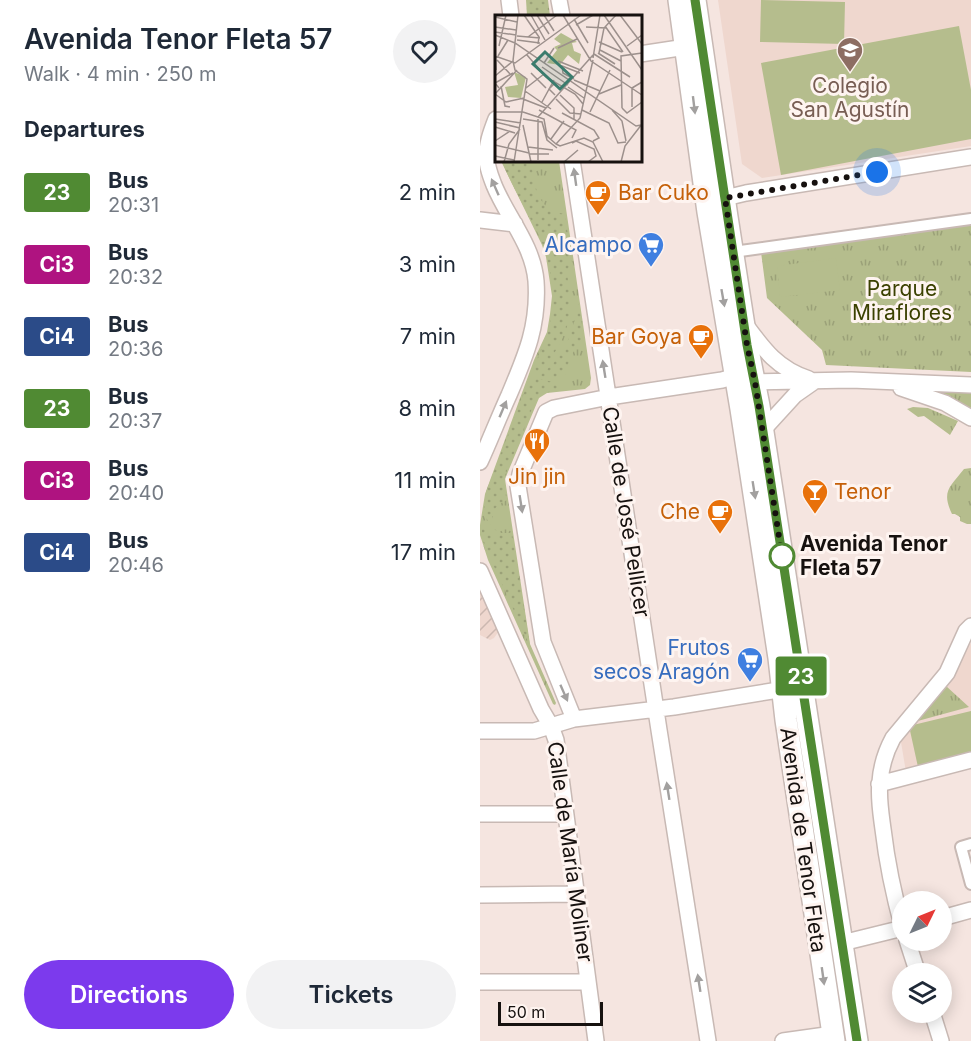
<!DOCTYPE html>
<html lang="en">
<head>
<meta charset="utf-8">
<style>
	:root { --surface:#fff; --page:#f2f2f3; --text:#1f2937; --muted:#747a83; --accent:#7c3aed }
	body { margin:0; font-family:Inter,sans-serif; background:var(--page); color:var(--text); height:100vh; display:flex; flex-direction:column; font-size:22px; white-space:nowrap }
	* { box-sizing:border-box; margin:0 }
	p { font-size:20px; color:var(--muted) }
	.icon { flex:none; width:33px; height:33px; fill:none; stroke:currentColor; stroke-width:2; stroke-linecap:round; stroke-linejoin:round }
	.map { position:relative; flex:1; overflow:hidden }
	.drawer { display:flex; flex-direction:column; background:var(--surface); width:480px }
	.drawer>* { flex:none }
	.badge { padding:0 12px; border-radius:4px; font-size:21px; line-height:39px }
	.needle { width:39px; rotate:47deg }
	.fabs { position:absolute; left:412px; top:891px; display:grid; gap:12px }
	.fabs a { display:grid; place-items:center; width:60px; height:60px; border-radius:50%; background:var(--surface); box-shadow:0 3px 15px #0003; font-size:30px }
	.scale { position:absolute; left:18px; bottom:15px; width:105px; box-sizing:border-box; padding-left:6px; border:3px solid #16110f; border-top:0; font-size:16px; line-height:21px; white-space:nowrap; color:#16110f; -webkit-text-stroke:4px #fef4f0; paint-order:stroke }
	.you { position:absolute; width:30px; height:30px; margin:-15px; border:4px solid #fff; border-radius:50%; background:#1a73e8; box-shadow:0 0 0 9px #1a73e833 }
	.map>.badge { position:absolute; translate:-50% -50%; box-shadow:0 0 0 3px #fff }
	h2 { padding:0 24px; font-size:22px; line-height:54px }
	.round { display:grid; place-items:center; flex:none; width:63px; height:63px; border-radius:32px; background:var(--page) }
	.summary { display:flex; align-items:center; justify-content:space-between; height:102px; padding:0 24px }
	h1 { font-size:28px; font-weight:600; line-height:45px }
	.primary-button { display:flex; gap:12px; margin-top:auto; padding:12px 24px }
	.primary-button a { flex:1; height:69px; border-radius:36px; background:var(--accent); color:#fff; font-size:24px; font-weight:600; line-height:69px; text-align:center }
	.primary-button a+a { background:var(--page); color:var(--text) }
	ul { padding:0; list-style:none }
	li { display:flex; align-items:center; gap:18px; height:72px; padding:0 24px }
	li div { flex:1 }
	li b { display:block; font-size:22px }
	li em { font-style:normal }
	li .badge { min-width:66px; font-weight:700; text-align:center }
	main { display:flex; flex:1; min-height:0 }
	.map>svg:first-child { display:block }
</style>
</head>
<body>
<main>
<section class="drawer">
<div class="summary"><div><h1>Avenida Tenor Fleta 57</h1><p>Walk · 4 min · 250 m</p></div><a class="round"><svg class="icon" aria-label="heart" viewBox="0 0 24 24"><path d="M12 20l-8-8c-3-5 5-10 8-4 3-6 11-1 8 4z"/></svg></a></div>
<h2>Departures</h2>
<ul>
<li><span class="badge" style="background:#508a33;color:#fff">23</span><div><b>Bus</b><p>20:31</p></div><em>2 min</em></li>
<li><span class="badge" style="background:#af1380;color:#fff">Ci3</span><div><b>Bus</b><p>20:32</p></div><em>3 min</em></li>
<li><span class="badge" style="background:#2b4b88;color:#fff">Ci4</span><div><b>Bus</b><p>20:36</p></div><em>7 min</em></li>
<li><span class="badge" style="background:#508a33;color:#fff">23</span><div><b>Bus</b><p>20:37</p></div><em>8 min</em></li>
<li><span class="badge" style="background:#af1380;color:#fff">Ci3</span><div><b>Bus</b><p>20:40</p></div><em>11 min</em></li>
<li><span class="badge" style="background:#2b4b88;color:#fff">Ci4</span><div><b>Bus</b><p>20:46</p></div><em>17 min</em></li>
</ul>
<div class="primary-button"><a>Directions</a><a>Tickets</a></div>
</section>
<div class="map">
<svg width="491" height="1041" viewBox="0 0 491 1041">
	<defs>
		<pattern id="industrial-furrows" width="10" height="10" patternUnits="userSpaceOnUse" patternTransform="scale(1.5)"><rect width="10" height="10" fill="#efd7ce"/><path d="M-1 1l2-2M0 10L10 0M9 11l2-2" fill="none" stroke="#ccb8b0"/></pattern>
		<pattern id="grass-tufts" width="24" height="20" patternUnits="userSpaceOnUse" patternTransform="scale(1.5)"><rect width="24" height="20" fill="#b5bd8d"/><path d="M3 7l-1-3M5 7V3M7 7l1-3M15 17l-1-3M17 17v-4M19 17l1-3" fill="none" stroke="#9ba178"/></pattern>
		<pattern id="garden-dots" width="8" height="8" patternUnits="userSpaceOnUse" patternTransform="scale(1.5)"><rect width="8" height="8" fill="#b5bd8d"/><path d="M2 2h.1M6 6h.1" fill="none" stroke="#9ba178" stroke-width="1.8" stroke-linecap="round"/></pattern>
	</defs>
	<rect width="100%" height="100%" fill="#f5e5e0"/>
	<path fill="url(#industrial-furrows)" d="M0 588 19 631 14 638 10 640 0 635Z"/>
	<path fill="#efd7ce" d="M238 0H491V146L282 178 262 164Z
		M491 643V755L426 772 420 736 485 648Z"/>
	<path fill="url(#grass-tufts)" d="M21 161H79L111 378 110 385 105 389 67 393 59 398 25 479 50 644 76 703 75 705 73 704 8 560 0 535V525L5 494 54 360 67 332 70 314 72 296 66 257 62 245Z
		M491 224V372L346 365 342 350 287 298 281 252Z
		M445 389 491 391V409L458 393Z
		M433 407 448 408 478 421 470 435 444 416 438 417 427 409Z
		M491 468V524H487L480 521V517L475 514H472C461 491 470 487 484 469Z
		M466 686 489 707 434 722Z"/>
	<path fill="url(#garden-dots)" d="M46 0H68L70 16H47Z
		M22 161H51C55 184 55 210 85 214L92 264 89 266C85 277 91 291 91 303 92 324 75 361 56 372L54 366C58 356 64 346 67 336 76 306 73 269 61 240 49 213 32 188 22 161Z
		M99 304 104 339 91 355 85 375 77 379 60 376 59 375C83 361 95 331 96 305Z
		M55 378 78 383H83L81 390 64 393 55 401 24 478 27 500C11 507 6 519 22 531L15 530 3 514 6 492 49 380Z
		M2 520 13 533H32L50 646 7 551 2 539Z"/>
	<path fill="#b5bd8d" d="M281 0 365 2 364 44 280 42Z
		M479 26 491 90V139L301 175 281 63Z
		M356 258 360 290 300 297 297 266Z
		M491 711V753L438 767 429 726Z"/>
	<g fill="none" stroke-linecap="round" stroke-linejoin="round">
		<g stroke="#c8b9b4" stroke-width="14">
			<path id="pedestrian" d="M253 252 491 219
				M491 844 481 847 491 884"/>
		</g>
		<g stroke="#c8b9b4" stroke-width="18">
			<path id="minor" d="M29 0 31 16
				M79 0 82 16
				M160 54 206 47 213 44
				M92 160 179 730 228 1041
				M238 202 245 198 266 193 491 157
				M0 220 35 224
				M265 324C284 350 298 369 329 379
				M421 388 465 403 491 418
				M283 430 315 395 335 381
				M0 462C10 440 19 417 29 395 46 355 59 325 56 281 53 245 27 217 14 185 11 177 7 168 7 159 6 145 11 132 16 119
				M0 571 61 709 71 726 76 740 116 1041
				M94 719 63 642 38 486 40 474 66 412 74 408 129 397 242 380 249 378 255 374 262 380 275 382 371 380 491 385
				M0 731H54L94 719 194 707 311 688
				M399 784 491 760
				M0 814H85
				M0 895 96 894
				M462 918 491 910
				M423 929C414 896 407 863 403 829 401 814 398 797 400 782 401 767 406 751 413 738L467 673 486 631 491 626
				M427 940 438 974
				M362 943 423 928
				M0 982H108
				M452 1012 461 1041
				M303 1041 353 1034"/>
		</g>
		<g stroke="#c8b9b4" stroke-width="24">
			<path id="secondary" d="M199 0 228 212 261 409 299 658 306 720 354 1041
				M215 0 247 217 267 345 279 406 377 1041"/>
		</g>
		<use href="#pedestrian" stroke="#fff" stroke-width="10"/>
		<use href="#minor" stroke="#fff" stroke-width="15"/>
		<use href="#secondary" stroke="#fff" stroke-width="21"/>
	</g>
	<defs><path id="oneway-solid" d="M-6-.8H1V-3.2L6.5 0L1 3.2V.8H-6Z" transform="scale(1.5)"/></defs>
	<g fill="#a2a09f">
		<use href="#oneway-solid" transform="translate(214 105) rotate(83)"/>
		<use href="#oneway-solid" transform="translate(95 177) rotate(-98)"/>
		<use href="#oneway-solid" transform="translate(15 187) rotate(-114)"/>
		<use href="#oneway-solid" transform="translate(243 298) rotate(80)"/>
		<use href="#oneway-solid" transform="translate(124 369) rotate(-99)"/>
		<use href="#oneway-solid" transform="translate(23 409) rotate(-67)"/>
		<use href="#oneway-solid" transform="translate(274 490) rotate(81)"/>
		<use href="#oneway-solid" transform="translate(41 504) rotate(81)"/>
		<use href="#oneway-solid" transform="translate(84 693) rotate(66)"/>
		<use href="#oneway-solid" transform="translate(188 791) rotate(-99)"/>
		<use href="#oneway-solid" transform="translate(343 976) rotate(82)"/>
		<use href="#oneway-solid" transform="translate(219 983) rotate(-99)"/>
	</g>
	<g fill="none" stroke-linecap="round" stroke-linejoin="round">
		<g stroke="#fff" stroke-width="14">
			<path id="line" d="M215 0 267 345 279 406 377 1041"/>
		</g>
		<use href="#line" stroke="#508a33" stroke-width="9"/>
		<path stroke="#16110f" stroke-width="6" stroke-dasharray="0 10.8" d="M302 556 275 382 267 345 245 198 397 172"/>
	</g>
	<defs>
		<g id="school-pin" transform="scale(1.35)"><path d="M0 17L-7.5 6A9.5 9.5 0 1 1 7.5 6Z" fill="#8d6e63" stroke="#fef4f0"/><path d="M0-5L7-2L0 1L-7-2ZM-4 1L0 2.5L4 1V4Q0 6-4 4Z" fill="#fff"/></g>
		<g id="cafe-pin" transform="scale(1.35)"><path d="M0 17L-7.5 6A9.5 9.5 0 1 1 7.5 6Z" fill="#e8710a" stroke="#fef4f0"/><path d="M-5.5-4.5H6V0H3Q3 3.5 0 3.5H-2.5Q-5.5 3.5-5.5 0ZM3-3.2v2h1.7v-2ZM-6 4.5H4V6H-6Z" fill="#fff"/></g>
		<g id="supermarket-pin" transform="scale(1.35)"><path d="M0 17L-7.5 6A9.5 9.5 0 1 1 7.5 6Z" fill="#3f7fe0" stroke="#fef4f0"/><path d="M-6-5.5h2.5l.6 2H6L4.5 2H-2.5L-4.4-4H-6ZM-1.5 3.2a1.3 1.3 0 1 0 .1 0ZM3 3.2a1.3 1.3 0 1 0 .1 0Z" fill="#fff"/></g>
		<g id="restaurant-pin" transform="scale(1.35)"><path d="M0 17L-7.5 6A9.5 9.5 0 1 1 7.5 6Z" fill="#e8710a" stroke="#fef4f0"/><path d="M-5-6h1v4h1v-4h1v4h1v-4h1v5L-1.5 .5V6h-2V.5L-5-1ZM5-6V6H3V1.5H1.5Q1.5-4 5-6Z" fill="#fff"/></g>
		<g id="bar-pin" transform="scale(1.35)"><path d="M0 17L-7.5 6A9.5 9.5 0 1 1 7.5 6Z" fill="#e8710a" stroke="#fef4f0"/><path d="M-6-5H6L.8 .8V4.5H3.5V6h-7V4.5H-.8V.8Z" fill="#fff"/></g>
	</defs>
	<g fill-rule="evenodd">
		<use href="#school-pin" x="370" y="50"/>
		<use href="#cafe-pin" x="118" y="193"/>
		<use href="#supermarket-pin" x="171" y="245"/>
		<use href="#cafe-pin" x="221" y="337"/>
		<use href="#restaurant-pin" x="57" y="441"/>
		<use href="#bar-pin" x="335" y="492"/>
		<use href="#cafe-pin" x="240" y="512"/>
		<use href="#supermarket-pin" x="270" y="660"/>
	</g>
	<circle fill="#fff" stroke="#508a33" stroke-width="3" cx="302" cy="556" r="12"/>
	<g text-anchor="middle" stroke-width="6" stroke-linejoin="round" paint-order="stroke">
		<g font-size="21" fill="#785e54" stroke="#fef4f0">
			<text x="370" y="93">Colegio<tspan x="370" dy="24">San Agustín</tspan></text>
		</g>
		<g font-size="21" fill="#c56008" stroke="#fef4f0" text-anchor="start">
			<text x="138" y="200">Bar Cuko</text>
			<text x="202" y="344" text-anchor="end">Bar Goya</text>
			<text x="57" y="484" text-anchor="middle">Jin jin</text>
			<text x="354" y="499">Tenor</text>
			<text x="220" y="519" text-anchor="end">Che</text>
		</g>
		<g font-size="21" fill="#366cbe" stroke="#fef4f0" text-anchor="end">
			<text x="152" y="252">Alcampo</text>
			<text x="250" y="655">Frutos<tspan x="250" dy="24">secos Aragón</tspan></text>
		</g>
		<g font-size="21" fill="#3b4101" stroke="#fef4f0">
			<text x="422" y="296">Parque<tspan x="422" dy="24">Miraflores</tspan></text>
		</g>
		<g font-size="21" fill="#16110f" stroke="#fef4f0">
			<text transform="translate(146 512) rotate(81)" y="7">Calle de José Pellicer</text>
			<text transform="translate(323 840) rotate(82)" y="7">Avenida de Tenor Fleta</text>
			<text transform="translate(90 852) rotate(82)" y="7">Calle de María Moliner</text>
		</g>
		<g font-size="21" font-weight="bold" fill="#16110f" stroke="#fef4f0" text-anchor="start">
			<text x="320" y="551">Avenida Tenor<tspan x="320" dy="24">Fleta 57</tspan></text>
		</g>
	</g>
	<g transform="translate(15 15)">
		<rect width="147" height="147" fill="#f5e5e0"/>
		<path d="M66 18 82 27 77 28 79 36 86 39 84 49 73 40 65 50 52 48 62 35 59 32 66 29 59 24ZM19 57 31 62 26 83 13 82 10 72 23 70Z" fill="#b5bd8d"/>
		<path fill="none" stroke="#9c908c" stroke-width="1.5" d="M29 0 44 22 43 29M36 0 50 25M42 0 54 19M49 0 59 16M68 0 96 46 147 80M109 0 147 55M125 0 147 29M0 2 22 7M79 4 93 28M81 10 98 0M110 11 128 37M0 12 21 15M91 12 111 13M0 17 21 20M0 20 20 28 141 111 146 110M22 21 45 23M33 22 62 0M22 25 45 28M104 27 127 37M4 31 11 0M132 31 147 20M0 33 1 55M63 33 82 24M105 35 126 46M103 38 120 49M104 38 109 13 121 0M99 39 135 62M32 40 51 62 80 79 88 89M0 41 20 48 86 0M3 41 13 25M98 43 105 0M2 45 16 60M63 46 88 56M49 48 59 33M47 52 73 70M36 58 51 73M0 61 18 46M79 64 68 58 67 51 85 58M79 65 105 76M6 71 10 91 15 92M73 72 89 83M4 73 0 68 18 58M31 73 49 59M30 76 56 94M0 79 22 55M0 79 11 87 29 83M104 79 126 70M60 80 54 74 61 67M65 80 79 93V105M28 84 51 93M61 84 75 98 86 99M47 87 59 65M137 92V73L147 67M127 93 126 41 147 38M127 93 132 98 147 87M44 95 81 115 77 123M87 95 114 108 123 128 131 127M117 95 127 106 131 126M0 97H28M28 97 49 104 52 121 61 129 85 103 98 45M95 97 115 55M67 98 99 115 104 123 98 126M43 102 98 40M0 104 26 108M28 104 47 107 52 125 62 133M43 104V145M0 107 25 113M28 110 36 147M0 112 20 118M56 124 69 106M0 126 15 116M77 128 81 126 99 134 101 141 93 147M61 129 65 131 89 123 98 127 108 147M0 130 34 138M33 132 58 135M34 139H54M0 141 19 145M9 147 14 129 25 114M19 147 32 64 20 55 18 46 23 0M69 147 83 135M126 147 130 131 147 109"/>
		<path fill="#3a7c6d" fill-opacity="0.15" stroke="#3a7c6d" stroke-width="3" d="M50 37 77 62 65 74 38 49Z"/>
		<rect width="147" height="147" fill="none" stroke="#16110f" stroke-width="3"/>
	</g>
</svg>
<div class="fabs">
<a><svg class="needle" viewBox="-14 -14 28 28"><path d="M0-13l5 13h-10z" fill="#e53935"/><path d="M0 13l5-13h-10z" fill="#747a83"/></svg></a>
<a><svg class="icon" aria-label="layers" viewBox="0 0 24 24"><path d="M12 4l9 5-9 5-9-5zM3 14l9 5 9-5"/></svg></a>
</div>
<div class="scale">50 m</div>
<div class="you" style="left:397px;top:172px"></div>
<b class="badge" style="left:321px;top:676px;background:#508a33;color:#fff">23</b>
</div>
</main>
</body>
</html>
